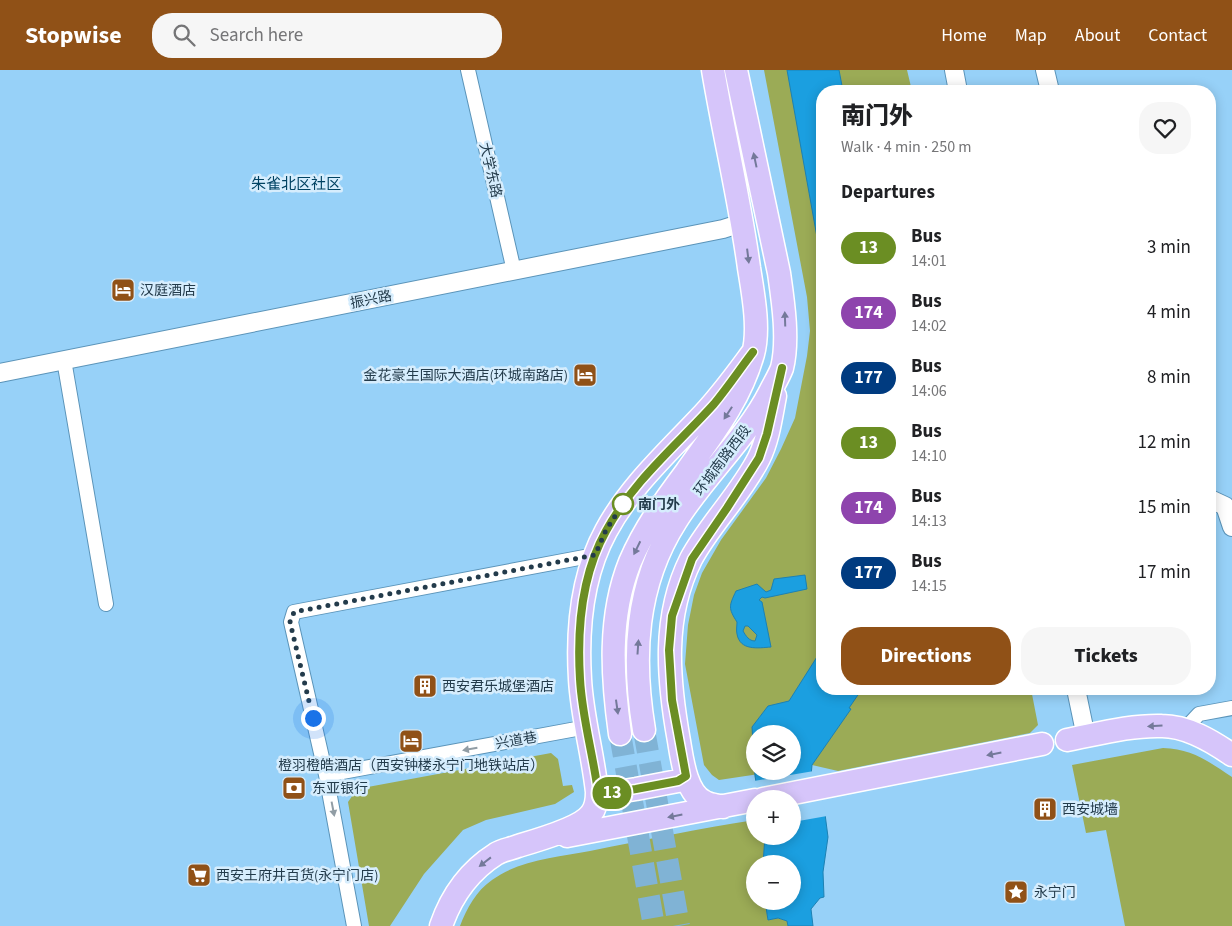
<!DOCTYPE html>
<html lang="en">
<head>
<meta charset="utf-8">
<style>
	:root { --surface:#fff; --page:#f6f6f6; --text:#202124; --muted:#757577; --accent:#905117 }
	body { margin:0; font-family:"Source Sans 3","Noto Sans SC",sans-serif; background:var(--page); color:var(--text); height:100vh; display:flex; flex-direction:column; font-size:19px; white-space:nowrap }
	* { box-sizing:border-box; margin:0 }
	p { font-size:16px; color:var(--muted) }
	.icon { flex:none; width:28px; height:28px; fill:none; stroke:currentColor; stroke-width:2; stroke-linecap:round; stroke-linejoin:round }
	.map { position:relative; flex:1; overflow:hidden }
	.details { position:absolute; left:816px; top:15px; width:400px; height:610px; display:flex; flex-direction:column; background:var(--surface); border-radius:20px; box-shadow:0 2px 12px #0003 }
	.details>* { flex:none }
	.badge { padding:0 10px; border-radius:16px; font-size:18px; line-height:32px }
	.tools { position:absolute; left:746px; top:655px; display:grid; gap:10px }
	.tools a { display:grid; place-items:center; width:55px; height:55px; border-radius:50%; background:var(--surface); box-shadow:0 2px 12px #0003; font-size:25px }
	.you { position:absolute; width:25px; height:25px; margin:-12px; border:4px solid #fff; border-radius:50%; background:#1a73e8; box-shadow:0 0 0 8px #1a73e833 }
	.map>.badge { position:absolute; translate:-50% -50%; box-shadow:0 0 0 2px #fff }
	h2 { padding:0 25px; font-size:19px; line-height:45px }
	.round { display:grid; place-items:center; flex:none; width:52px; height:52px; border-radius:20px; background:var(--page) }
	.head { display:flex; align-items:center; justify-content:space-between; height:85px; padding:0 25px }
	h1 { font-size:24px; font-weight:800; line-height:38px }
	.button { display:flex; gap:10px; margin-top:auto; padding:10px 25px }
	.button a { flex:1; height:58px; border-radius:20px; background:var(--accent); color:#fff; font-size:20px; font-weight:800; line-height:58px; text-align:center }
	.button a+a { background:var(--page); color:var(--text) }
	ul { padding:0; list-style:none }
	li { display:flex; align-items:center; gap:15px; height:65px; padding:0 25px }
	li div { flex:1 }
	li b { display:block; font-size:19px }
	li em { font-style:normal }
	li .badge { min-width:55px; font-weight:700; text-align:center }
	header { display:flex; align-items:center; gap:30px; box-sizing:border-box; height:70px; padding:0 25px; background:var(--accent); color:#fff }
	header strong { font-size:24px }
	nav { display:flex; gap:28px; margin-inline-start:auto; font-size:18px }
	.search { width:350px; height:45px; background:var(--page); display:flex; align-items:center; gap:12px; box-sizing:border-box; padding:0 18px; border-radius:20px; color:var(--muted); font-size:19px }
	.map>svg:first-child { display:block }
</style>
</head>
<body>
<header>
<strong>Stopwise</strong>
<div class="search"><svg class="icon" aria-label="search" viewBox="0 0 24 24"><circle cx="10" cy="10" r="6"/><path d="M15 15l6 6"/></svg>Search here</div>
<nav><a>Home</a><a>Map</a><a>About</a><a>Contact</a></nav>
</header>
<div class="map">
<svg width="1232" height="856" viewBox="0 0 1232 856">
	<rect width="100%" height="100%" fill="#97d1f8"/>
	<path fill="#9bab56" d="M764 0H907L912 21H822V619H1031L1038 655 1030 663 838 701 812 695 792 664H755V701H780L719 710 712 705 704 695 685 594 688 555 694 525 702 503 721 470 766 408 781 379 795 348 807 286 810 261 807 227Z
		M1163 678C1192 679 1208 691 1232 707V856H1125L1106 760 1086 763 1072 695Z
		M551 683 558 689 563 716 572 715 574 722 555 734 486 750 463 760 424 804 390 856H369L348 732 357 719Z
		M755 750V766H765L763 794H755V831H765L768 850 777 848 788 851V856H460C467 838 476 821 492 810 519 790 558 787 590 781 645 770 700 758 755 750Z"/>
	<path fill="#1b9fe0" stroke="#1d81b3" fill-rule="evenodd" d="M787 0H839L843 21H822V195Z
		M805 505 807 519 765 528 762 527 759 530 762 532 771 577C758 578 740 581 737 564 736 560 737 556 737 552 728 538 729 536 736 521L757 514 766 522 771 520 774 509ZM745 556H748L757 565 755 571C749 571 746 566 743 561Z
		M822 579V619H862L849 638 851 639 812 695 811 706 825 744 828 767 823 802 824 827 820 828 811 839 813 856H788L787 851 778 848 768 850 765 831H792V794H763L765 766H792V729H759L755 706 752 657 768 636 789 631ZM755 664H792V701H755Z"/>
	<path fill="#97d1f8" d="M814 701V706L827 746 793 752 792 729H757L754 711Z"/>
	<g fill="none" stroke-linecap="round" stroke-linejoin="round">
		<path stroke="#80b3d5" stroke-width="22" stroke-dasharray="22 11" stroke-linecap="butt" d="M644 660 679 856
			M620 664 654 856"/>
		<g stroke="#5b94b9" stroke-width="16">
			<path id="minor" d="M468 0 514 201
				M64 290 106 534
				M1184 660 1199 644 1232 638
				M326 705 291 552 294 542 595 485
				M354 856 326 705 587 657"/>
		</g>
		<g stroke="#5b94b9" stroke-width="20">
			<path id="tertiary" d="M954 0 958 21
				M1045 0 1050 21
				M0 303 723 159 742 153
				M1210 429 1225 436 1232 457
				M1076 619 1086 667"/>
		</g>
		<g stroke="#fff" stroke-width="25">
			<path id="primary" d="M644 660C632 588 635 515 676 451 704 406 746 369 770 322 774 314 779 306 782 298 789 270 783 231 779 203L736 0
				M620 664C612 607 608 547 630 492 644 459 665 430 686 402 713 364 740 330 753 284 760 259 753 223 749 198 740 131 724 66 713 0
				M1067 670C1098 664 1130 655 1162 656 1187 656 1212 671 1232 685
				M597 722 605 724 636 719 678 711 686 706
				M763 729 1042 674
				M723 737C717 735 710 735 705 732 686 724 682 689 679 671 668 610 662 547 691 489 709 455 741 424 759 388 768 370 771 347 775 326
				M567 766 755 730
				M441 856C451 827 469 801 496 784 502 780 511 779 518 776 535 771 581 758 591 744 596 738 597 729 597 722 593 684 582 647 580 609 577 560 582 505 606 461 629 418 665 385 698 350 719 329 736 305 753 282"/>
		</g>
		<use href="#minor" stroke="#fff" stroke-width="14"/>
		<use href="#tertiary" stroke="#fff" stroke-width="18"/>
		<use href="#primary" stroke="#d6c5fa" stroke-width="22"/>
	</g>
	<defs><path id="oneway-solid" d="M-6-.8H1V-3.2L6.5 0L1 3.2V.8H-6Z" transform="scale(1.25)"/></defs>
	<g fill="#74799a">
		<use href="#oneway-solid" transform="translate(755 90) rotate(-102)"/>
		<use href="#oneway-solid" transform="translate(748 186) rotate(83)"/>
		<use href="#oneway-solid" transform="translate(785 249) rotate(-92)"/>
		<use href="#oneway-solid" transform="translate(728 343) rotate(123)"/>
		<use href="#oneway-solid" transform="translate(637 478) rotate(116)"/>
		<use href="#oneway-solid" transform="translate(638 577) rotate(-86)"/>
		<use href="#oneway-solid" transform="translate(617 637) rotate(82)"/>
		<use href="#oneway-solid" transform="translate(1155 656) rotate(177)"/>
		<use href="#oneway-solid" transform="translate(994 684) rotate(169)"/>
		<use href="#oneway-solid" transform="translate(675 746) rotate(169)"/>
		<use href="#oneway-solid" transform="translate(485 792) rotate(142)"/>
	</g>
	<g fill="#919da5">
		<use href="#oneway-solid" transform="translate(470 679) rotate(170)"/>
		<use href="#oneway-solid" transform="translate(333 739) rotate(79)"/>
	</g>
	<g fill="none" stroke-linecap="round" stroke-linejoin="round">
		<g stroke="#fff" stroke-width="11">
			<path id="line" d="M753 282C740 299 728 317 714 334 677 375 633 411 606 461 582 504 577 560 580 609 582 647 593 684 598 722L604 724 636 719 678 711 686 706 672 630 669 580 672 546 692 489 727 438 759 388 767 364 782 298"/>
		</g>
		<use href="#line" stroke="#6b8e23" stroke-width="8"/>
		<path stroke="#233b4b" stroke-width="5" stroke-dasharray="0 9" d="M313 648 290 552 294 542 595 485 606 460 623 434"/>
	</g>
	<defs>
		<g id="hotel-square" transform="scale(1.25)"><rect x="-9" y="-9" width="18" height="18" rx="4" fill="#905117" stroke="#d6edfd"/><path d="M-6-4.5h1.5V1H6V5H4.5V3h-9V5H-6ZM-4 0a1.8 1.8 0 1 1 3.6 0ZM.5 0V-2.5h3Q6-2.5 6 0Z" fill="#fff"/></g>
		<g id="building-square" transform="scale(1.25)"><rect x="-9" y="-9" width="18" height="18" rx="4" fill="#905117" stroke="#d6edfd"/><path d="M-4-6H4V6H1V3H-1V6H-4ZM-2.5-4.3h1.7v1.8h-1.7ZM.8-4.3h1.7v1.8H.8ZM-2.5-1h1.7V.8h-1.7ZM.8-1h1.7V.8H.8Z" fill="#fff"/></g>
		<g id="bank-square" transform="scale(1.25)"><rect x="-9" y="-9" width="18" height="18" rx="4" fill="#905117" stroke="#d6edfd"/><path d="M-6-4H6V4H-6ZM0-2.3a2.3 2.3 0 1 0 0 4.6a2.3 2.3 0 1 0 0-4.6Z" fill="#fff"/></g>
		<g id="supermarket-square" transform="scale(1.25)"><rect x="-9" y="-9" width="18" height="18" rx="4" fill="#905117" stroke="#d6edfd"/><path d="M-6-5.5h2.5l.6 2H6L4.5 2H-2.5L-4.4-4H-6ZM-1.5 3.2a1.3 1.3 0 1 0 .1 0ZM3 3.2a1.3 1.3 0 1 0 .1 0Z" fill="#fff"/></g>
		<g id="sight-square" transform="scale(1.25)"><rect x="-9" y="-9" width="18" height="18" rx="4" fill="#905117" stroke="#d6edfd"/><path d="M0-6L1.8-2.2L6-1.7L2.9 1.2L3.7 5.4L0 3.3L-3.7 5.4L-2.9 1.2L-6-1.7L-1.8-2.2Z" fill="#fff"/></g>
	</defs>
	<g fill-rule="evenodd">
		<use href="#hotel-square" x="123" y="220"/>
		<use href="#hotel-square" x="585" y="305"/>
		<use href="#building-square" x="425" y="616"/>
		<use href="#hotel-square" x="411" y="671"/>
		<use href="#bank-square" x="294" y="718"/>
		<use href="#building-square" x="1045" y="739"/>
		<use href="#supermarket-square" x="199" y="805"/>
		<use href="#sight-square" x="1016" y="822"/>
	</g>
	<circle fill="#fff" stroke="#6b8e23" stroke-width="2.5" cx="623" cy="434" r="10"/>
	<g text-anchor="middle" stroke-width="5" stroke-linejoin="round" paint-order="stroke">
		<g font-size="14" fill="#233b4b" stroke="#d6edfd">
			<text transform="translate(491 100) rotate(77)" y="5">大学东路</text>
			<text transform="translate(371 229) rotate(-11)" y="5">振兴路</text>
			<text transform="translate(722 390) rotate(-53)" y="5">环城南路西段</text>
			<text transform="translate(516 670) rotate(-10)" y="5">兴道巷</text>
		</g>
		<g font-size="14" fill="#233b4b" stroke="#d6edfd" text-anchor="start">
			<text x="140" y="225">汉庭酒店</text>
			<text x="568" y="310" text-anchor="end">金花豪生国际大酒店(环城南路店)</text>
			<text x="442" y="621">西安君乐城堡酒店</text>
			<text x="411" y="700" text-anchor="middle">橙羽橙皓酒店（西安钟楼永宁门地铁站店）</text>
			<text x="312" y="723">东亚银行</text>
			<text x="1062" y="744">西安城墙</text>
			<text x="216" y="810">西安王府井百货(永宁门店)</text>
			<text x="1034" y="827">永宁门</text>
		</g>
		<g font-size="14" font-weight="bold" fill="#233b4b" stroke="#d6edfd" text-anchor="start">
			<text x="638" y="439">南门外</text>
		</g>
		<g font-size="15" fill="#004262" stroke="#d6edfd">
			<text x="296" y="119">朱雀北区社区</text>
		</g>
	</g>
</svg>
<div class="tools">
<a><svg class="icon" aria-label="layers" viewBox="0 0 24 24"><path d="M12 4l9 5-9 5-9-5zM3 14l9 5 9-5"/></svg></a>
<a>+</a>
<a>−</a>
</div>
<div class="you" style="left:313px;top:648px"></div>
<b class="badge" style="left:612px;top:723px;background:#6b8e23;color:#fff">13</b>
<section class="details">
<div class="head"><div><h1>南门外</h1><p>Walk · 4 min · 250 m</p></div><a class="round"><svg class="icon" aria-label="heart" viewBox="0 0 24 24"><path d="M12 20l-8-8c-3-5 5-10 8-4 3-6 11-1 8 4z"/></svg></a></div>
<h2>Departures</h2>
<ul>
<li><span class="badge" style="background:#6b8e23;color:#fff">13</span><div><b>Bus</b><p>14:01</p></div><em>3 min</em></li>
<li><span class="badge" style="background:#8e44ad;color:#fff">174</span><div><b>Bus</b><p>14:02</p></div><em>4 min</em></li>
<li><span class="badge" style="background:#003b80;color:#fff">177</span><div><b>Bus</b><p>14:06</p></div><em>8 min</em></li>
<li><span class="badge" style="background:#6b8e23;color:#fff">13</span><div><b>Bus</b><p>14:10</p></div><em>12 min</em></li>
<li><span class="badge" style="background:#8e44ad;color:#fff">174</span><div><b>Bus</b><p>14:13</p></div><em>15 min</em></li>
<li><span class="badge" style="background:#003b80;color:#fff">177</span><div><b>Bus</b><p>14:15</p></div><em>17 min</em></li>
</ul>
<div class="button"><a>Directions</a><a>Tickets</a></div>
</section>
</div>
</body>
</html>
